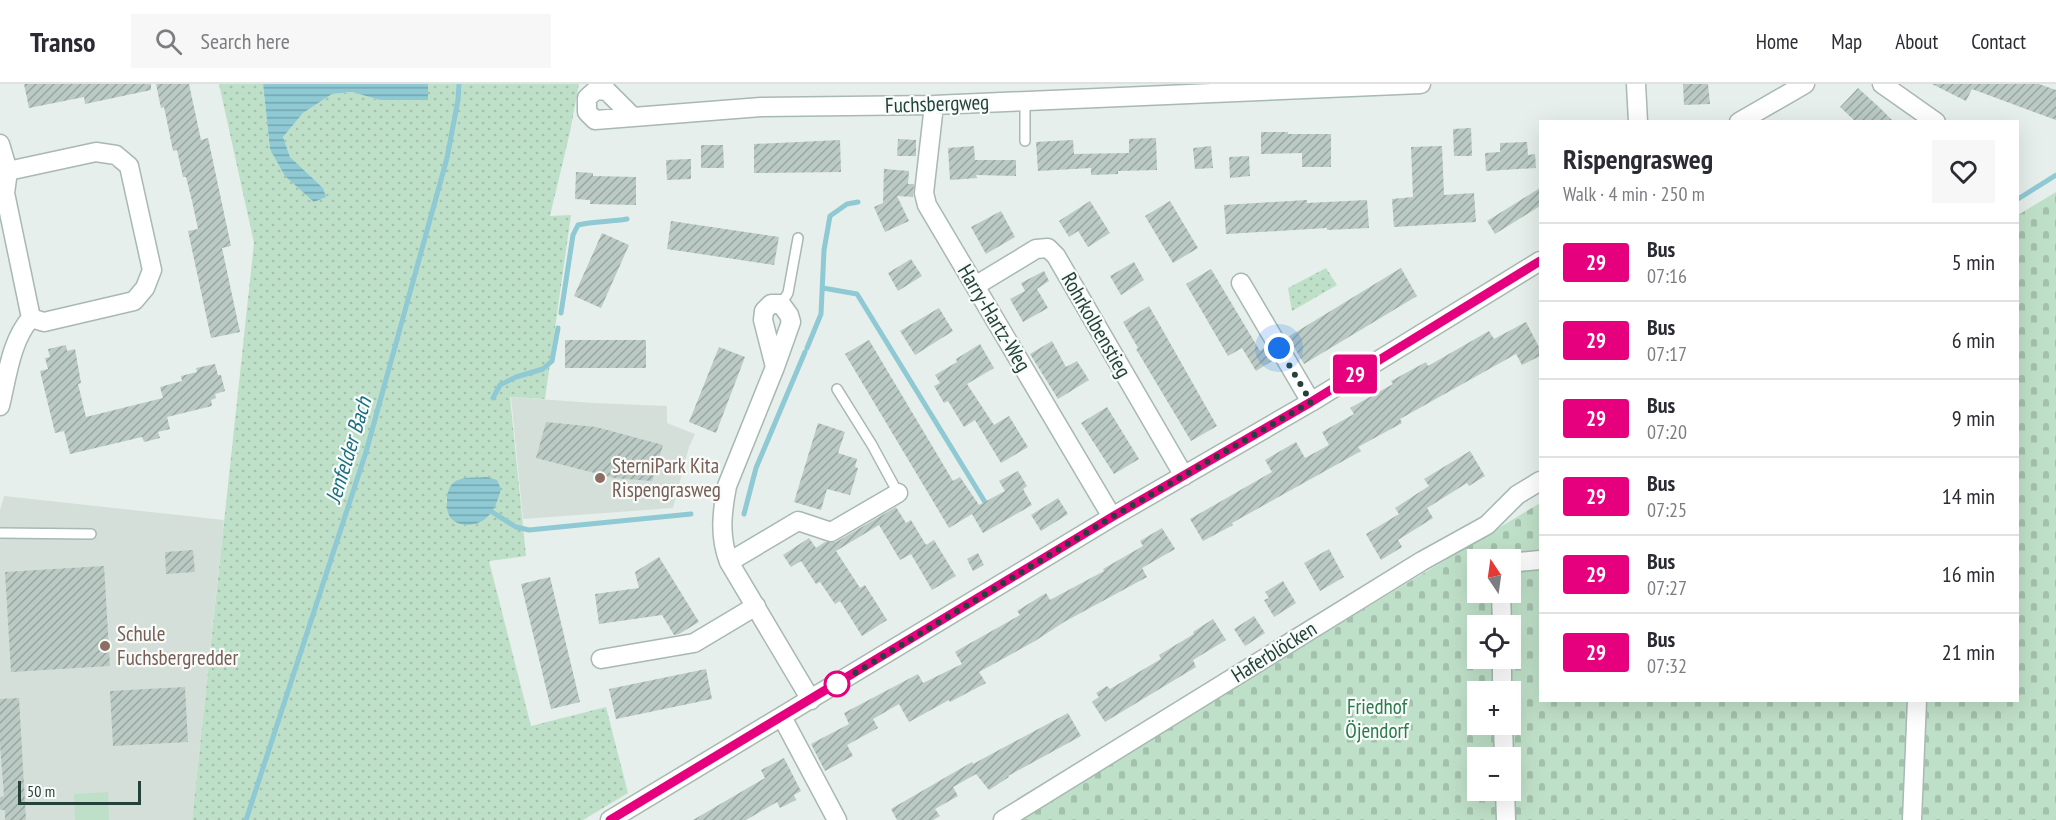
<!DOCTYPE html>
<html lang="en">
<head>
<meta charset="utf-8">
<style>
	:root { --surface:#fff; --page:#f7f7f7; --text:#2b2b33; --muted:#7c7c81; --line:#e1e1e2 }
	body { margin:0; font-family:"PT Sans Narrow",sans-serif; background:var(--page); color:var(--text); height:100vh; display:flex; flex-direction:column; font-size:22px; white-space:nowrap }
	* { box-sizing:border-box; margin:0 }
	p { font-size:20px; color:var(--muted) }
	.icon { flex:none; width:33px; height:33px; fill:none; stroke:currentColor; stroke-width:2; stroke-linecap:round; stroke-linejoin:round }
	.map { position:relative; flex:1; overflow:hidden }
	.sheet { position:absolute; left:1539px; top:36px; width:480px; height:582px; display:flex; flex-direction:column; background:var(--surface); border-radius:0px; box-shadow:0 6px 24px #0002 }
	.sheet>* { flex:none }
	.badge { padding:0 12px; border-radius:4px; font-size:21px; line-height:39px }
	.needle { width:39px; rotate:347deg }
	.buttons { position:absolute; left:1467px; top:465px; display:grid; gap:12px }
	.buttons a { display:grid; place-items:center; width:54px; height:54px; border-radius:0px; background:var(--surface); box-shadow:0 6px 24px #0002; font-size:30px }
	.scale { position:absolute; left:18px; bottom:15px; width:123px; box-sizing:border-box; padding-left:6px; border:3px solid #24423a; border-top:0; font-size:16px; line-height:21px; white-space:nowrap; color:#24423a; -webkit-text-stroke:4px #f7fbf9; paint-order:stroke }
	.you { position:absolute; width:30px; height:30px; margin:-15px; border:4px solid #fff; border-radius:50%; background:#1a73e8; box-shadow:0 0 0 9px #1a73e833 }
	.map>.badge { position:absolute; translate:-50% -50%; box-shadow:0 0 0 3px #fff }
	.round { display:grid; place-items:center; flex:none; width:63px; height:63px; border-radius:0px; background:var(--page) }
	.overview { display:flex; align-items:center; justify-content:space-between; height:102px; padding:0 24px }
	h1 { font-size:28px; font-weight:700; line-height:45px }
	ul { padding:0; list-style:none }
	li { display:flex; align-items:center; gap:18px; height:78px; padding:0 24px; border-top:2px solid var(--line) }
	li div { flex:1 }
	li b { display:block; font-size:22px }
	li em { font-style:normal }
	li .badge { min-width:66px; font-weight:700; text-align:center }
	header { display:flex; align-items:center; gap:36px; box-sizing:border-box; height:84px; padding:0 30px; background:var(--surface); border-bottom:2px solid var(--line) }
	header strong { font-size:28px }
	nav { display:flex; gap:33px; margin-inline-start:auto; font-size:21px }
	.search { width:420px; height:54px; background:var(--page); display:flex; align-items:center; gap:15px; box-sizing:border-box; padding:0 21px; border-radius:0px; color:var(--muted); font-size:22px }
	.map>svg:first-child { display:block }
</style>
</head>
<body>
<header>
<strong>Transo</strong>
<div class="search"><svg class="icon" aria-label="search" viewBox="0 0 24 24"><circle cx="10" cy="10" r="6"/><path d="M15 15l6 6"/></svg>Search here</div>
<nav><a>Home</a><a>Map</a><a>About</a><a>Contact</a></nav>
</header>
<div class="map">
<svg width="2056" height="736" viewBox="0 0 2056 736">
	<defs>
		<pattern id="cemetery-stones" width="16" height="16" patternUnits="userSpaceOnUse" patternTransform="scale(1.5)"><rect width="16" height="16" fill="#bfe0c8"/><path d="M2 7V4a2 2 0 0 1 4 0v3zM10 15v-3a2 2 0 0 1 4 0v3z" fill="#a4c1ad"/></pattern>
		<pattern id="park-dots" width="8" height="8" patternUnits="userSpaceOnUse" patternTransform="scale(1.5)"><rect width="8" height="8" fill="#bfe0c8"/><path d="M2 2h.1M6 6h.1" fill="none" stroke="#a4c1ad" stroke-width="1.8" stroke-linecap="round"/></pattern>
		<pattern id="water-rules" width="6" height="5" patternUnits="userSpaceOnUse" patternTransform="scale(1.5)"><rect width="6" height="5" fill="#8ec9d4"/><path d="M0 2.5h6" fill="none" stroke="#74a5ad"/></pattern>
		<pattern id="building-hatch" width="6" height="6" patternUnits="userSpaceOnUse" patternTransform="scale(1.5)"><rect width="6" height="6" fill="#bbcac4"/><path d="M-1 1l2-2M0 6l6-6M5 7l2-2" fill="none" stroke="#98a6a0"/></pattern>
	</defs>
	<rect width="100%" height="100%" fill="#e6efeb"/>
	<path fill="#d4dfda" d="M511 313 594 319 667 322V339L695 350 689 363 673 424 523 435Z
		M4 412 224 436 192 736H0V426Z"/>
	<path fill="url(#cemetery-stones)" fill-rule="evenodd" d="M2056 108V736H1014L1540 419V616H2018V131ZM1478 476H1510V508H1478ZM1478 542H1510V574H1478ZM1478 608H1510V640H1478ZM1478 674H1510V706H1478Z"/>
	<path fill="url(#park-dots)" fill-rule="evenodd" d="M219 0H263L270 65 323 104 290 73 283 53 303 29 332 10 352 8 380 16H427L428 0H579L570 48 550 132 571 131 545 315 510 313 526 472 489 477 531 642 606 623 628 709 583 736H192L254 159ZM486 393 446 419C451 392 462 395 486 393Z
		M1326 184 1337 201 1292 227 1288 204Z"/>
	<path fill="#bfe0c8" d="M108 708 109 736H75L74 710Z"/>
	<path fill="url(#water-rules)" d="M263 0H428V16H380L352 8 332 10 303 29 283 53 290 73 323 104 326 113 314 118 285 92 270 65Z
		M486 393 497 396 501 405C498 415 495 427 486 434 477 443 455 444 449 431 446 425 447 417 447 412 448 407 450 402 453 399 461 392 476 394 486 393Z"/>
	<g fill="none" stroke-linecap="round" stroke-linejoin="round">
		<path stroke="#8ec9d4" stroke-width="5" d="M2018 115 2056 91
			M823 204 857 210 988 423
			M561 229 573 151 578 141C594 137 610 138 627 135
			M807 264 821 230 824 166 830 132 847 120 858 118
			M493 314 500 301 516 293 543 285 552 277 558 244
			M492 428 516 443 529 446 691 430
			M744 430 756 384 805 268
			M246 736 366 368 447 74 458 16 459 0"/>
	</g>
	<path fill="url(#building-hatch)" d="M24 0H151V6L85 20 84 13 29 24Z
		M156 0H189L201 56 208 54 231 162 222 164 240 248 211 254 188 147 198 145 192 117 186 93H183L177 66 173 67 164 23 161 24Z
		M1683 0H1708L1710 20 1684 21Z
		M1932 0H2039L2056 6V36L1972 5 1966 17Z
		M1858 4 1880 24 1894 38H1856L1840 23Z
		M1471 44 1472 72H1454L1453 45Z
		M1261 48H1288V50H1331V83H1302V69L1261 70Z
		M1156 54 1157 86 1118 87V90L1091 91V84L1038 87 1036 58 1073 56 1074 70 1129 69V55Z
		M898 55 916 56V72H897Z
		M840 56 841 88 754 89V60Z
		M1527 58 1528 71 1535 70 1536 84 1486 87 1485 69 1500 68V59Z
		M701 61H723L724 84H701Z
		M974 62 975 76H1016V92L976 91 977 94 950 96 948 64Z
		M1211 62 1213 84 1195 85 1193 64Z
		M1442 62 1444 111 1474 109 1476 138 1394 143 1392 115 1413 113 1411 63Z
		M1249 72 1250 92 1230 94 1229 73Z
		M691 75V95L667 96 666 76Z
		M884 84 885 85 909 87 908 100H914L913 113 897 112 909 137 885 148 874 123 883 119Z
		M576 88 593 89V92L636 93V121L590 120V116L575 115Z
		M1540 104V122L1495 150 1487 137Z
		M1307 116V119L1367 116 1369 144 1327 146V144L1226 150 1224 121Z
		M1090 117 1110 149 1088 163 1078 147 1069 153 1059 137Z
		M1170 117 1198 164 1173 179 1145 132Z
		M1001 127 1015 153 986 170 971 143Z
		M671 137 779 153 774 181 667 165Z
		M602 149 629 161 601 224 574 212Z
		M911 175 922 192 898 207 888 189Z
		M1134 178 1144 196 1121 211 1110 192Z
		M1401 184 1417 212 1304 280 1288 253Z
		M1211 185 1260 267 1264 264 1272 277 1256 287 1242 264 1228 272 1186 200Z
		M1044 187 1049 197 1037 205 1048 224 1023 238 1010 215 1025 207 1021 199Z
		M1149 222 1217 342 1191 357 1136 265 1138 264 1123 238Z
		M939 224 953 247 915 271 900 247Z
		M1526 238 1540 265V272L1522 281 1516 270 1400 335 1402 339 1358 363 1361 367 1232 439 1233 441 1203 457 1190 435 1272 388 1265 376 1296 358 1305 374 1329 361 1322 348 1354 330 1350 324 1393 300 1391 297 1426 278 1428 282 1489 247 1494 255Z
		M565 256H646V284H565Z
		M869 256 953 397 960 393 979 421 1005 407 999 397 1018 387 1027 402 1023 405 1032 421 983 449 972 430 949 444 845 270Z
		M1052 257 1066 283 1077 277 1089 296 1058 315 1030 270Z
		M980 260 994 284 967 300 994 341 1009 332 1028 363 1001 379 975 336 964 343 948 317 944 319 934 302 940 299 935 291 957 278 956 275Z
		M66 261 67 267 75 265 81 299 78 300 86 333 163 314 160 303 182 297 181 292 197 288 196 284 215 280 218 291H221L225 307 215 310 216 314 211 316 212 322 167 333 170 345 158 348 160 354 144 358 142 353 70 370 64 347 55 349 40 287 48 285 45 274 50 273 48 265Z
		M719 263 745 273 716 349 689 338Z
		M1107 323 1139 375 1114 390 1081 339Z
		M546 338 596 343 663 361 652 397 614 394 536 374Z
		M818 339 845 348 838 369 857 375 855 383 858 384 850 411 827 405 821 426 794 418Z
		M1470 367 1485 392 1469 402 1467 399 1427 424 1433 434 1398 456 1402 463 1381 476 1366 450 1399 430 1395 424 1429 402 1424 395Z
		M1058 414 1068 430 1041 447 1031 431Z
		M896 423 906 439 911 436 926 461 934 456 956 492 932 506 911 470 900 476 879 441 836 467 860 504 865 501 887 536 862 552 840 517 835 520 820 498 816 500 801 477 791 483 783 471 809 454 816 464 825 458H836Z
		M1162 444 1175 465 1142 484 1147 493 1064 538 1035 557 979 588 986 599 950 618 949 616 909 638 899 620 873 635 878 644 847 661 853 672 825 687 811 660 849 640 844 629 918 590 923 599 962 580 955 568 958 566 1020 531 1017 527 1046 509 1050 516 1104 487 1103 485 1143 462 1140 457Z
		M1329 465 1344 493 1320 507 1304 479Z
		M193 466 195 488 166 490 165 468Z
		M978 469 984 481 973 487 967 475Z
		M659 473 699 538 679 550 674 551 662 531 599 540 595 510 639 504 635 488Z
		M104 482 110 582 11 588 5 488Z
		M550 493 580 618 551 625 521 500Z
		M1283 497 1296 519 1274 533 1264 516 1269 514 1265 508Z
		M1254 532 1265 549 1245 562 1234 545Z
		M1213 535 1226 556 1193 576 1196 583 1105 638 1092 618 1099 613 1096 609 1107 602 1110 605 1161 575 1159 571 1194 550 1193 548Z
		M706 585 712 615 616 635 609 605Z
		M185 603 188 658 113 662 110 607Z
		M19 614 26 736H5V726H0V713L4 712 0 660V615Z
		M1068 629 1081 652 1008 692 1009 693 989 706 976 690 953 703 958 712 935 725 940 732 933 736H897L891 725 972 678 973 680Z
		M784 674 801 707 794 711 796 716 780 724 777 718 746 736H693L765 694 761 686Z"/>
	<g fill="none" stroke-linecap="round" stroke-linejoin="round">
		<g stroke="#a8b8b2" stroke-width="12">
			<path id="lane" d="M1025 17V57
				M781 220 788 209 798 154
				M837 305 872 361 898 409
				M0 449 91 450"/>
		</g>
		<g stroke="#a8b8b2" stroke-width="21">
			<path id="street" d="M1636 0 1638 38
				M1882 0 1936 38
				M934 21 924 109 927 121 1112 433
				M633 33 607 7 596 6 587 14V28L595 36 761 23 934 21 1421 0
				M1739 38 1805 0
				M0 60 8 87 5 109 31 234C11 256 7 293 0 322
				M8 87 96 68 116 71 129 82 152 186 145 204 134 217 44 238 31 234
				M1241 199 1311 318
				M975 202 1036 165 1048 164 1056 172 1184 392
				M775 283 763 236 764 227 771 220H781L789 231 791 238 775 283 727 402C722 428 719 452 729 478L811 616
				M729 478 798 437 831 448 898 409
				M1510 482 1519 478 1540 476
				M1501 508 1502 542
				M1502 574V608
				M601 575 694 559 756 522
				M782 633 837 736
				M1503 640 1504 674
				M1505 706 1506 736
				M610 736 1112 433 1311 318 1540 177
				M1003 736 1422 477 1487 441 1517 411 1540 397
				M1912 736 1917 616"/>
		</g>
		<use href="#lane" stroke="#fff" stroke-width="9"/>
		<use href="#street" stroke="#fff" stroke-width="18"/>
	</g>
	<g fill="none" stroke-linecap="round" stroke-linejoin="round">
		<g stroke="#fff" stroke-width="14">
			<path id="line" d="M610 736 1112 433 1311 318 1540 177"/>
		</g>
		<use href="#line" stroke="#e6007e" stroke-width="9"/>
		<path stroke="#24423a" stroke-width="6" stroke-dasharray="0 10.8" d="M837 600 1112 433 1311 318 1279 264"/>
	</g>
	<g fill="#8d6e63" stroke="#f7fbf9" stroke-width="2">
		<circle cx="600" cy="394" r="6"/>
		<circle cx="105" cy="562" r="6"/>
	</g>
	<circle fill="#fff" stroke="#e6007e" stroke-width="3" cx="837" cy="600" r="12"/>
	<g text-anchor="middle" stroke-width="4.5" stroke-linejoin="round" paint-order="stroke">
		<g font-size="21" fill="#24423a" stroke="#f7fbf9">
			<text transform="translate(937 20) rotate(-2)" y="7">Fuchsbergweg</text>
			<text transform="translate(994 234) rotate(59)" y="7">Harry-Hartz-Weg</text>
			<text transform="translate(1096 241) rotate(60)" y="7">Rohrkolbenstieg</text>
			<text transform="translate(1274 568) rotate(-32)" y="7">Haferblöcken</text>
		</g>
		<g font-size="21" fill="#785e54" stroke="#f7fbf9" text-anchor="start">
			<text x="612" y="389">SterniPark Kita<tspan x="612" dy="24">Rispengrasweg</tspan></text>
			<text x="117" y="557">Schule<tspan x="117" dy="24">Fuchsbergredder</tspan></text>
		</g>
		<g font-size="21" fill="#2d7a4b" stroke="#f7fbf9">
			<text x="1377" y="630">Friedhof<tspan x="1377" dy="24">Öjendorf</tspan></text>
		</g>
		<g font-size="22" font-style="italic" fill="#1c6f80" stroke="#f7fbf9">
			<text transform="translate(348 366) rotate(-73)" y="8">Jenfelder Bach</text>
		</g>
	</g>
</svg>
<div class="buttons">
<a><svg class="needle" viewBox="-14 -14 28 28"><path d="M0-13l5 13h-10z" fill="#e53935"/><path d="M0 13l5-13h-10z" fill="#7c7c81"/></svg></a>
<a><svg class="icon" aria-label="locate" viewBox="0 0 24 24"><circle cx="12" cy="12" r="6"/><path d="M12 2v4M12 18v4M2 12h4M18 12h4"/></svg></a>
<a>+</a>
<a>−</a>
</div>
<div class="scale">50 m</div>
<div class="you" style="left:1279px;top:264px"></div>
<b class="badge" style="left:1355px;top:290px;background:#e6007e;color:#fff">29</b>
<section class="sheet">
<div class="overview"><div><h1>Rispengrasweg</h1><p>Walk · 4 min · 250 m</p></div><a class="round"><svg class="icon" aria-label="heart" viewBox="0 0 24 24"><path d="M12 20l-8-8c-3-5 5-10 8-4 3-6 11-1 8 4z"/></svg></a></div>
<ul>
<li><span class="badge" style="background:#e6007e;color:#fff">29</span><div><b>Bus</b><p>07:16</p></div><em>5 min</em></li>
<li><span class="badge" style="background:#e6007e;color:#fff">29</span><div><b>Bus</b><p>07:17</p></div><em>6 min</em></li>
<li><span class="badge" style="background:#e6007e;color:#fff">29</span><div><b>Bus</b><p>07:20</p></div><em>9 min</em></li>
<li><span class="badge" style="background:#e6007e;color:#fff">29</span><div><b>Bus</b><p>07:25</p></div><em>14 min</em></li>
<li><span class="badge" style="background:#e6007e;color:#fff">29</span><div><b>Bus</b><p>07:27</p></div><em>16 min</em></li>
<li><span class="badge" style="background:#e6007e;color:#fff">29</span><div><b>Bus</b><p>07:32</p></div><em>21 min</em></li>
</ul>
</section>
</div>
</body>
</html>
